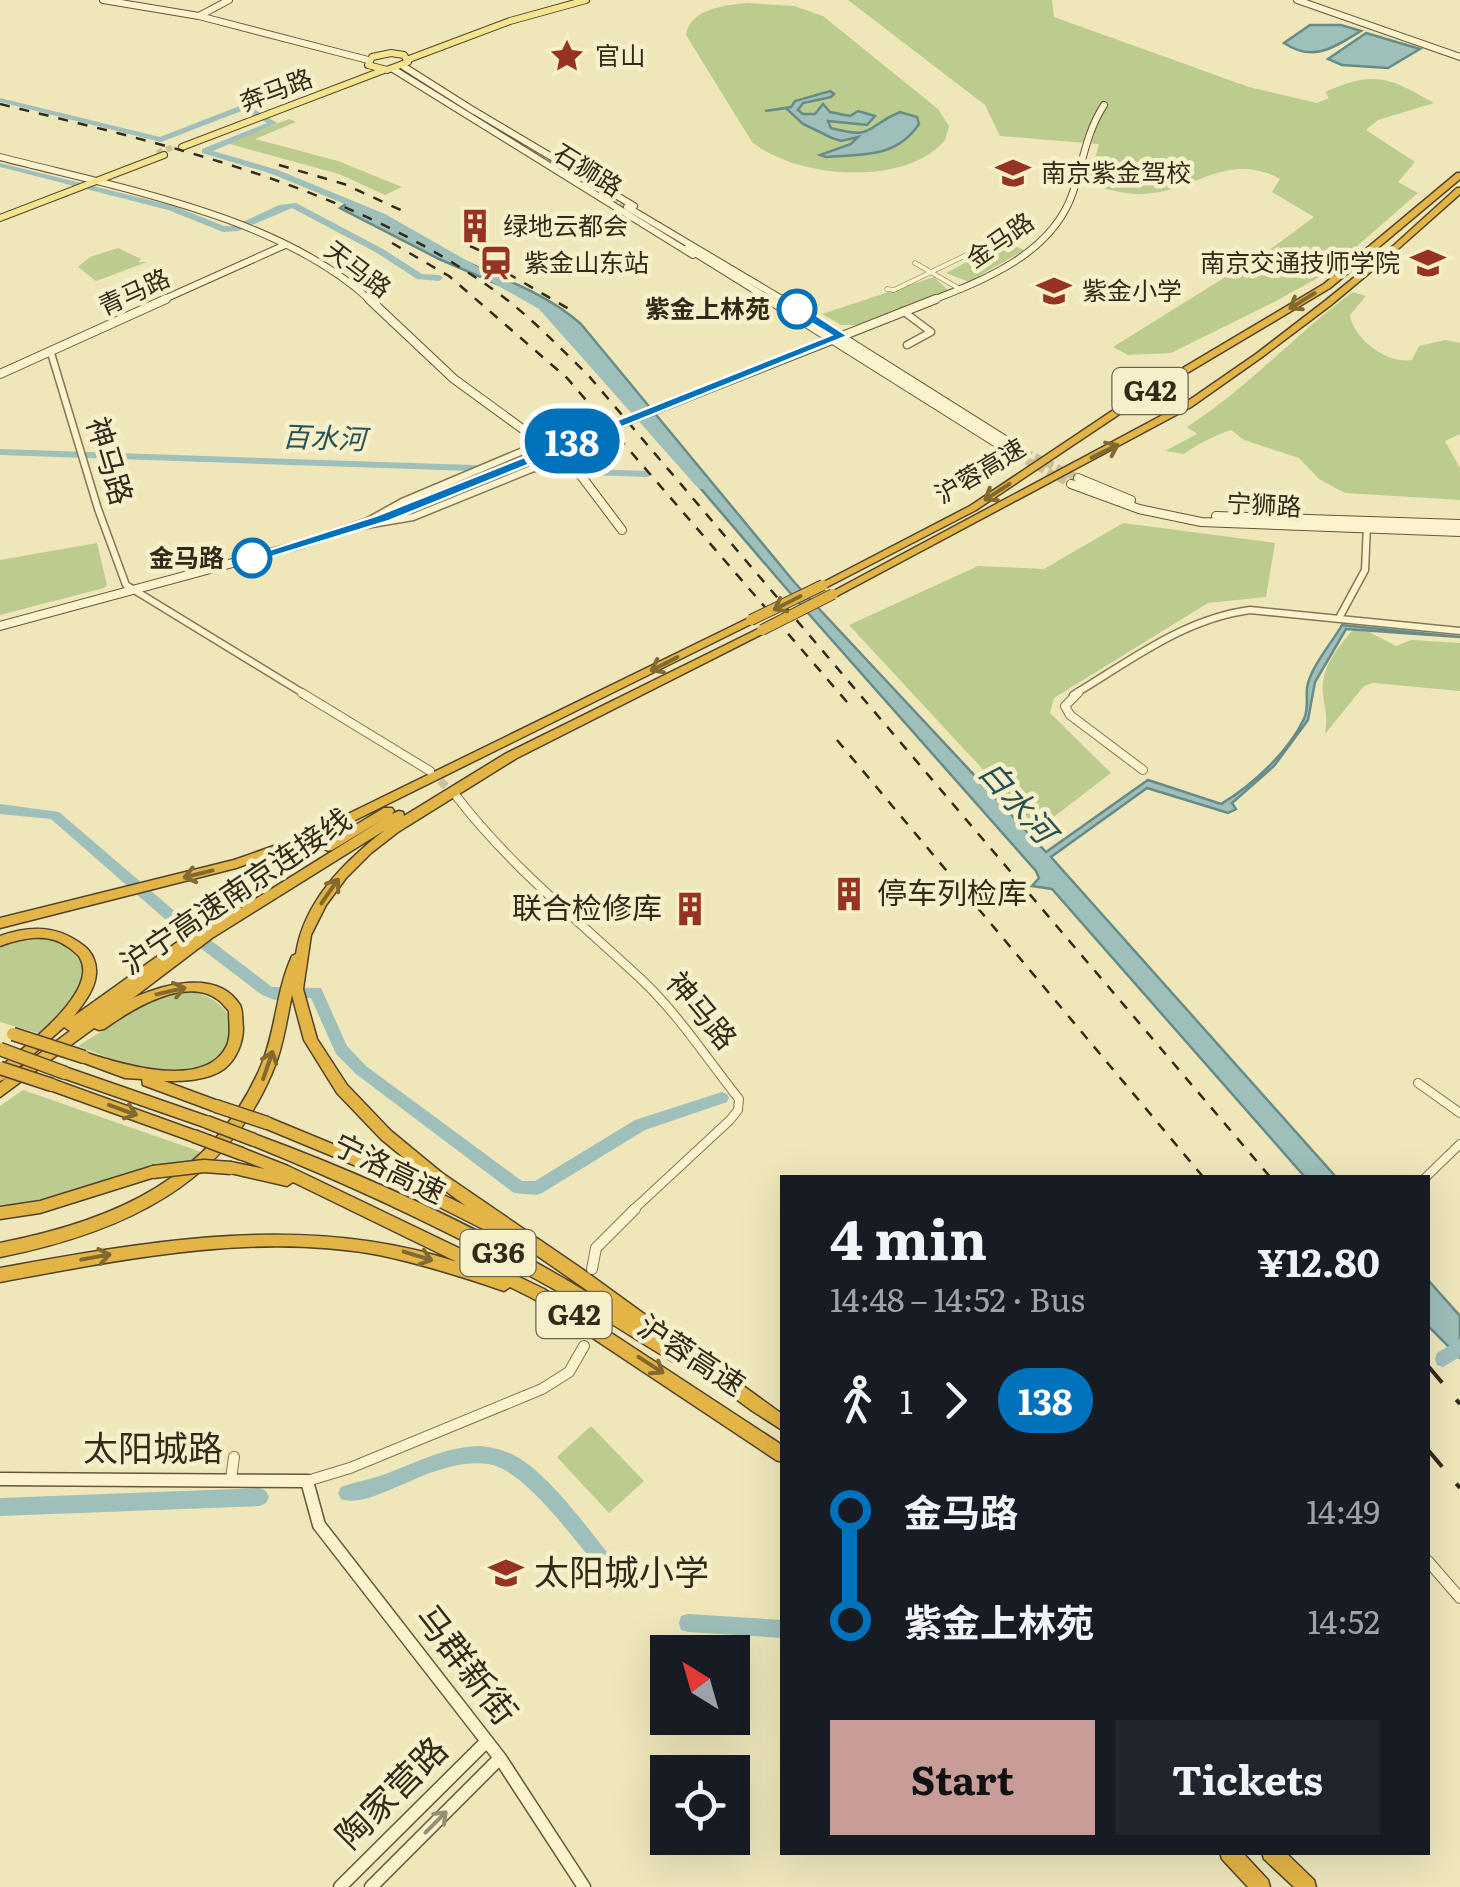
<!DOCTYPE html>
<html lang="en">
<head>
<meta charset="utf-8">
<style>
	:root { --surface:#171b24; --page:#20242c; --text:#f1f3f6; --muted:#9ea1a6; --accent:#c89d97 }
	body { margin:0; font-family:Literata,"Noto Sans SC",serif; background:var(--page); color:var(--text); height:100vh; display:flex; flex-direction:column; font-size:38px; white-space:nowrap }
	* { box-sizing:border-box; margin:0 }
	p { font-size:32px; color:var(--muted) }
	.icon { flex:none; width:55px; height:55px; fill:none; stroke:currentColor; stroke-width:2; stroke-linecap:round; stroke-linejoin:round }
	.map { position:relative; flex:1; overflow:hidden }
	.panel { position:absolute; left:780px; top:1175px; width:650px; height:680px; display:flex; flex-direction:column; background:var(--surface); border-radius:0px; box-shadow:0 10px 40px #0002 }
	.panel>* { flex:none }
	.badge { padding:0 20px; border-radius:32px; font-size:35px; line-height:65px }
	.needle { width:65px; rotate:323deg }
	.buttons { position:absolute; left:650px; top:1635px; display:grid; gap:20px }
	.buttons a { display:grid; place-items:center; width:100px; height:100px; border-radius:0px; background:var(--surface); box-shadow:0 10px 40px #0002; font-size:50px }
	.map>.badge { position:absolute; translate:-50% -50%; box-shadow:0 0 0 5px #fff }
	.legs { display:flex; align-items:center; gap:15px; height:110px; padding:0 50px; font-size:32px }
	.legs p { margin-inline-start:auto }
	.head { display:flex; align-items:center; justify-content:space-between; height:170px; padding:0 50px }
	h1 { font-size:55px; font-weight:700; line-height:75px }
	.action { display:flex; gap:20px; margin-top:auto; padding:20px 50px }
	.action a { flex:1; height:115px; border-radius:0px; background:var(--accent); color:#111; font-size:40px; font-weight:700; line-height:115px; text-align:center }
	.action a+a { background:var(--page); color:var(--text) }
	ul { padding:0 50px; list-style:none }
	li { display:flex; align-items:center; gap:35px; height:110px; font-size:38px }
	li i { display:grid; place-items:center; width:15px; height:100%; margin:0 12px; background:currentColor }
	li i::after { content:''; width:25px; height:25px; margin:-12px; border:8px solid; border-radius:50%; background:var(--surface) }
	li p { margin-inline-start:auto }
	li:first-child i { background:linear-gradient(#0000 50%,currentColor 0) }
	li:last-child i { background:linear-gradient(currentColor 50%,#0000 0) }
	.map>svg:first-child { display:block }
</style>
</head>
<body>
<div class="map">
<svg width="1460" height="1887" viewBox="0 0 1460 1887">
	<rect width="100%" height="100%" fill="#efe7ba"/>
	<path fill="#bccc8f" d="M848 0H1052L1054 17 1249 87 1317 103 1329 98 1325 92C1374 70 1389 77 1434 103L1378 120 1366 130 1415 162 1398 182 1418 193 1325 274 1274 302 1171 353 1128 355 1113 347 1272 248 1314 217 1272 192 1280 179C1226 150 1191 194 1142 194 1125 195 1105 188 1088 185L1099 144 1000 136 985 105Z
		M748 3 794 6 823 16 938 109 949 126 945 140C905 188 796 178 752 142L686 35C690 8 726 5 748 3Z
		M289 119 296 122 255 139 338 161 402 187 385 195 339 174 226 143Z
		M1004 242 1024 250 969 282 946 273Z
		M118 248 141 259 138 262H147L96 281 78 267 90 257Z
		M934 277 948 290 857 325H841L822 314Z
		M1353 292 1366 296 1350 315C1354 339 1386 364 1412 360L1419 346 1445 340 1460 343V434L1445 441 1460 468V500L1345 493 1319 479 1299 458 1244 440 1231 430C1216 435 1197 444 1184 454L1165 451 1197 434 1187 427C1248 388 1295 334 1353 292Z
		M1123 523 1275 543 1266 597 1208 603 1054 698 1050 713 1111 773 1038 829 849 625 978 566 1044 569Z
		M97 543 107 585 104 588 0 615V560Z
		M1353 630 1369 632 1396 646 1411 640 1460 643V691L1373 683 1364 686 1325 734C1328 713 1325 712 1323 694 1320 669 1337 648 1353 630Z
		M38 936C120 954 77 996 41 1034L0 1022V944Z
		M185 991C248 998 245 1061 190 1072 153 1080 112 1058 78 1046L158 996Z
		M23 1090 204 1153 200 1159C131 1169 68 1196 0 1208V1106Z
		M591 1426 644 1481 609 1513 557 1457Z"/>
	<path fill="#9fbfba" stroke="#678c88" stroke-width="2.5" d="M1310 25H1341L1361 31C1334 47 1314 63 1284 43Z
		M1366 33 1420 49 1388 68 1342 65 1328 59Z
		M830 91 834 94 831 97 803 103 798 110 803 114H815L823 104 830 112 850 116 858 111 875 116 867 125 828 121 831 128C876 140 864 127 900 112L917 117 919 124C896 158 864 154 826 157L820 155 851 144 858 137 841 141 832 138 803 124 786 108 765 111 791 107 795 101Z
		M347 203C388 216 420 240 458 258 501 279 545 292 581 324L795 583 1046 852 1148 780 1221 804C1253 785 1288 752 1304 719 1309 707 1306 699 1307 688 1310 667 1332 643 1342 625L1460 637 1346 629 1315 682 1308 720 1274 766 1232 803 1236 809 1228 813 1147 788 1051 857 1336 1177H1305L1052 889 1032 886 1039 878 1036 871 785 587 552 315 513 291 439 259 340 208Z
		M1428 1280 1460 1316V1358L1428 1326Z"/>
	<g fill="none" stroke-linecap="round" stroke-linejoin="round">
		<path fill="#9fbfba" fill-rule="evenodd" d="M0 98 160 137 242 105H248L277 123 213 151 278 170 385 214 545 305 707 486 702 489 698 488 539 309 379 218 272 174 202 153V149L267 123 244 110 161 142 0 102Z
			M0 163 174 206 224 226H234L279 205 296 203 383 249 422 274 439 275 443 278 439 281 417 279 377 253 292 208 238 231 223 232 168 210 0 167Z
			M0 449 647 471 652 474 647 477 0 455Z
			M0 804 59 812 192 926 272 987 321 988 347 1046 366 1066 522 1181H535L635 1120 722 1092 727 1094 729 1098 727 1102 645 1130 542 1193 537 1195 514 1193 356 1074 336 1054 311 998 275 1000 262 995 182 934 51 819 0 814Z
			M1460 1339V1357L1443 1367 1437 1365 1435 1359 1437 1353Z
			M482 1446C495 1448 508 1451 519 1458 557 1482 594 1538 624 1573L627 1579 624 1585 618 1588 612 1585C585 1555 527 1469 488 1464 456 1460 427 1474 399 1486 382 1493 358 1505 341 1499L338 1493 341 1487C354 1482 367 1480 380 1476 414 1464 445 1446 482 1446Z
			M260 1488 266 1491 269 1497 266 1503 260 1506 0 1516V1498Z
			M688 1614 782 1620V1638L688 1632 681 1630 679 1623 681 1616Z"/>
		<path stroke="#cac19a" stroke-width="8" stroke-dasharray="8 4" stroke-linecap="butt" d="M432 772 453 794"/>
		<path stroke="#cac19a" stroke-width="6" stroke-dasharray="6 2.5" stroke-linecap="butt" d="M533 150 627 207"/>
		<path stroke="#cac19a" stroke-width="8" stroke-dasharray="8 4" stroke-linecap="butt" d="M1024 452 1078 478
			M1016 455 1071 484"/>
		<path stroke="#cac19a" stroke-width="6" stroke-dasharray="6 4" stroke-linecap="butt" d="M157 153 176 146"/>
		<g stroke="#857654" stroke-width="5">
			<path id="street-far3" d="M915 263 960 289
				M887 289 894 290 989 244"/>
		</g>
		<g stroke="#857654" stroke-width="9">
			<path id="street-far2" d="M903 311 931 332 907 345
				M51 353 98 509 126 585 306 695
				M368 521 402 502 542 443
				M360 526 413 517 561 457
				M1339 618 1365 570 1367 525
				M1073 695C1130 661 1183 619 1250 610L1460 631"/>
		</g>
		<g stroke="#857654" stroke-width="10">
			<path id="street-far1" d="M302 693 430 771
				M1078 693 1065 706 1070 715 1143 770
				M457 797C511 867 578 920 642 980 678 1014 708 1060 739 1099L738 1110 730 1120 632 1211
				M1418 1083 1460 1113
				M1425 1178 1460 1144"/>
		</g>
		<g stroke="#857654" stroke-width="12">
			<path id="street" d="M592 1269 596 1248 635 1209
				M231 1479 234 1457
				M307 1481 350 1468 542 1389 569 1372 584 1346
				M1428 1561 1460 1598"/>
		</g>
		<g stroke="#675638" stroke-width="8">
			<path id="secondary-far2" d="M103 0 199 16 368 60
				M1297 0 1460 57
				M199 16 229 0
				M403 66 474 111
				M393 69 693 255
				M471 109 634 206
				M0 157C119 188 280 216 371 301
				M627 207 785 301
				M687 248 772 301
				M160 301 285 245
				M930 301C985 280 1053 253 1073 192 1083 162 1086 133 1104 105"/>
		</g>
		<g stroke="#675638" stroke-width="10">
			<path id="secondary-far1" d="M369 299 454 379 561 457 582 477 622 530
				M768 299 1016 455
				M781 299 1024 452
				M0 374 166 299
				M733 379 936 299
				M1078 478 1131 500
				M1071 484 1139 509 1201 522 1460 532
				M1216 516 1460 524
				M0 626 299 545 406 509"/>
		</g>
		<g stroke="#675638" stroke-width="15">
			<path id="secondary" d="M0 1479 307 1481 319 1525 500 1758 584 1887
				M340 1887 487 1741
				M371 1887 500 1758"/>
		</g>
		<g stroke="#524329" stroke-width="8">
			<path id="primary" d="M391 53 404 55 408 62 387 70 368 65 372 57Z
				M409 59 510 21 586 0
				M182 147 384 70
				M0 218 164 155"/>
		</g>
		<g stroke="#524329" stroke-width="3">
			<path id="highway" d="M1457 173H1460V179L1330 288 1130 407 976 510 827 587H819L818 585 970 506 1124 403 1324 284Z
				M1457 188H1460V194L1398 249 1331 305 1262 357 1191 407 837 596H829L828 594 1185 403 1256 354 1325 301 1393 246Z
				M751 617 756 620 755 622 313 841 236 868 0 928V918L234 860 305 835Z
				M762 627 767 630 766 632 517 758 398 832 371 853 346 878 326 905 311 935 303 989 317 1039 347 1085 391 1131 442 1173 585 1271 782 1414V1430L751 1410 683 1360 677 1363 672 1361C634 1339 598 1314 561 1293 460 1236 356 1187 249 1144L247 1140 249 1136 254 1134C377 1179 500 1237 611 1307L506 1234 500 1236 495 1235 366 1170 262 1127 260 1123 262 1119 267 1117 272 1119 376 1162 466 1206 432 1181 381 1139 337 1093 304 1040 292 995C287 1018 284 1041 276 1063 230 1185 120 1233 0 1257V1243C113 1221 213 1179 261 1066 276 1031 276 991 292 956L296 954C304 901 344 862 385 830L212 938 133 998C164 984 218 969 240 1005 243 1011 242 1021 243 1028 243 1043 236 1060 224 1069 207 1081 183 1081 164 1081L221 1102 223 1106 221 1110 216 1112 143 1085 142 1079 125 1078 79 1061 77 1057 79 1053 84 1052C117 1063 201 1090 225 1049 232 1038 229 1024 229 1011 225 1007 222 1002 217 999 184 976 131 1010 104 1029L99 1030 94 1028 0 1097V1083L70 1031 64 1027 5 1079 0 1081V1067C22 1049 100 992 80 958 80 956 70 948 68 947 48 932 22 938 0 946V936C30 925 58 925 84 946 92 952 97 963 96 974 95 990 83 1004 74 1016L232 903H240L241 908 382 820 332 850 328 851 322 847 324 844 384 808H392L394 811 392 814 399 811 403 812 404 816 505 754Z
				M65 1067 212 1118 214 1122 212 1126 207 1128 60 1077 58 1073 60 1069Z
				M52 1079 199 1132 201 1136 199 1140 194 1142 47 1089 45 1085 47 1081Z
				M242 1148 288 1166 544 1289 782 1445V1462L776 1460 534 1299 510 1287 504 1291C463 1277 422 1264 379 1255 254 1232 124 1259 0 1282V1268C150 1241 308 1212 457 1262L293 1182 287 1186 226 1172 224 1168 226 1164 231 1162 265 1169 237 1158 235 1154 237 1150Z
				M153 1166 158 1168 160 1172 158 1176 40 1213 0 1219V1207L40 1201Z
				M1220 1852H1242L1268 1880 1270 1887H1248L1222 1859Z
				M1262 1852H1285L1314 1880 1316 1887H1294L1264 1859Z"/>
		</g>
		<use href="#street-far3" stroke="#faf3cd" stroke-width="4"/>
		<use href="#street-far2" stroke="#faf3cd" stroke-width="6"/>
		<use href="#street-far1" stroke="#faf3cd" stroke-width="8"/>
		<use href="#street" stroke="#faf3cd" stroke-width="10"/>
		<use href="#secondary-far2" stroke="#faf3cd" stroke-width="6"/>
		<use href="#secondary-far1" stroke="#faf3cd" stroke-width="8"/>
		<use href="#secondary" stroke="#faf3cd" stroke-width="12"/>
		<use href="#primary" stroke="#f5e48f" stroke-width="6"/>
		<use href="#highway" fill="#e3b546" fill-rule="evenodd"/>
		<path stroke="#342a1a" stroke-width="2.5" stroke-dasharray="10 10" stroke-linecap="butt" d="M0 104C172 146 345 185 491 288 527 313 557 345 588 375L1271 1178
			M279 165 344 184 405 212
			M392 243 449 276 567 378 847 702
			M470 246 485 253
			M507 273 569 309
			M837 740 1204 1178"/>
		<path stroke="#342a1a" stroke-width="4" stroke-dasharray="22 22" stroke-linecap="butt" d="M1428 1366 1460 1404
			M1428 1450 1460 1488"/>
		<g stroke="#675638" stroke-width="10" stroke-linecap="butt">
			<path id="secondary-bridge" d="M406 509 733 379"/>
		</g>
		<g stroke="#524329" stroke-width="12" stroke-linecap="butt">
			<path id="highway-bridge-far1" d="M751 620 823 585
				M762 630 833 594"/>
		</g>
		<g stroke="#524329" stroke-width="15" stroke-linecap="butt">
			<path id="highway-bridge" d="M13 1034 84 1057
				M0 1049 65 1073
				M0 1068 52 1085
				M216 1106 267 1123
				M207 1122 254 1140
				M194 1136 242 1154
				M153 1172 204 1166 231 1168"/>
		</g>
		<use href="#secondary-bridge" stroke="#faf3cd" stroke-width="8"/>
		<use href="#highway-bridge-far1" stroke="#e3b546" stroke-width="10"/>
		<use href="#highway-bridge" stroke="#e3b546" stroke-width="12"/>
	</g>
	<defs><path id="oneway-shaft" d="M-6 0H5M1.5-3L5.5 0L1.5 3" fill="none" stroke-width="1.6" stroke-linecap="round" stroke-linejoin="round" transform="scale(2.5)"/></defs>
	<g stroke="#83692e">
		<use href="#oneway-shaft" transform="translate(1302 301) rotate(148)"/>
		<use href="#oneway-shaft" transform="translate(1105 451) rotate(-26)"/>
		<use href="#oneway-shaft" transform="translate(997 492) rotate(147)"/>
		<use href="#oneway-shaft" transform="translate(787 603) rotate(153)"/>
		<use href="#oneway-shaft" transform="translate(664 664) rotate(153)"/>
		<use href="#oneway-shaft" transform="translate(198 874) rotate(166)"/>
		<use href="#oneway-shaft" transform="translate(330 891) rotate(-55)"/>
		<use href="#oneway-shaft" transform="translate(171 991) rotate(-13)"/>
		<use href="#oneway-shaft" transform="translate(268 1065) rotate(-71)"/>
		<use href="#oneway-shaft" transform="translate(123 1110) rotate(20)"/>
		<use href="#oneway-shaft" transform="translate(418 1256) rotate(17)"/>
		<use href="#oneway-shaft" transform="translate(96 1257) rotate(-10)"/>
		<use href="#oneway-shaft" transform="translate(651 1365) rotate(33)"/>
	</g>
	<use stroke="#978e74" href="#oneway-shaft" transform="translate(436 1822) rotate(-45)"/>
	<path fill="#0072bc" stroke="#fff" stroke-width="2.5" d="M793 306H802L848 336 389 521 252 563 244 558 378 515 831 335 793 312Z"/>
	<defs>
		<g id="sight-bare" transform="scale(2.7)"><path d="M0-6L1.8-2.2L6-1.7L2.9 1.2L3.7 5.4L0 3.3L-3.7 5.4L-2.9 1.2L-6-1.7L-1.8-2.2Z" fill="#963323" stroke="#f6f0ca" stroke-width="2.5" paint-order="stroke"/></g>
		<g id="school-bare" transform="scale(2.7)"><path d="M0-5L7-2L0 1L-7-2ZM-4 1L0 2.5L4 1V4Q0 6-4 4Z" fill="#963323" stroke="#f6f0ca" stroke-width="2.5" paint-order="stroke"/></g>
		<g id="building-bare" transform="scale(2.7)"><path d="M-4-6H4V6H1V3H-1V6H-4ZM-2.5-4.3h1.7v1.8h-1.7ZM.8-4.3h1.7v1.8H.8ZM-2.5-1h1.7V.8h-1.7ZM.8-1h1.7V.8H.8Z" fill="#963323" stroke="#f6f0ca" stroke-width="2.5" paint-order="stroke"/></g>
		<g id="station-bare" transform="scale(2.7)"><path d="M-3-6H3Q5-6 5-4V2Q5 4 3 4L4.5 6H3L1.5 4h-3L-3 6H-4.5L-3 4Q-5 4-5 2V-4Q-5-6-3-6ZM-3.5-4v3h7v-3ZM-3.5 1v1.5H-2V1ZM2 1v1.5H3.5V1Z" fill="#963323" stroke="#f6f0ca" stroke-width="2.5" paint-order="stroke"/></g>
		<g id="university-bare" transform="scale(2.7)"><path d="M0-5L7-2L0 1L-7-2ZM-4 1L0 2.5L4 1V4Q0 6-4 4Z" fill="#963323" stroke="#f6f0ca" stroke-width="2.5" paint-order="stroke"/></g>
	</defs>
	<g fill-rule="evenodd">
		<use href="#sight-bare" x="567" y="56"/>
		<use href="#school-bare" x="1013" y="173"/>
		<use href="#building-bare" x="475" y="226"/>
		<use href="#station-bare" x="496" y="263"/>
		<use href="#university-bare" x="1428" y="263"/>
		<use href="#school-bare" x="1054" y="291"/>
		<use href="#building-bare" x="849" y="894"/>
		<use href="#building-bare" x="690" y="909"/>
		<use href="#school-bare" x="506" y="1573"/>
	</g>
	<g fill="#fff" stroke="#0072bc" stroke-width="5">
		<circle cx="797" cy="309" r="18"/>
		<circle cx="252" cy="558" r="18"/>
	</g>
	<g text-anchor="middle" stroke-width="9" stroke-linejoin="round" paint-order="stroke">
		<g font-size="25" fill="#342a1a" stroke="#f6f0ca" text-anchor="start">
			<text x="595" y="65">官山</text>
			<text x="1041" y="182">南京紫金驾校</text>
			<text x="503" y="235">绿地云都会</text>
			<text x="524" y="272">紫金山东站</text>
			<text x="1400" y="272" text-anchor="end">南京交通技师学院</text>
			<text x="1082" y="300">紫金小学</text>
		</g>
		<g font-size="25" fill="#342a1a" stroke="#f6f0ca">
			<text transform="translate(276 90) rotate(-21)" y="9">奔马路</text>
			<text transform="translate(588 170) rotate(32)" y="9">石狮路</text>
			<text transform="translate(1000 240) rotate(-35)" y="9">金马路</text>
			<text transform="translate(358 269) rotate(37)" y="9">天马路</text>
			<text transform="translate(134 292) rotate(-25)" y="9">青马路</text>
			<text transform="translate(980 471) rotate(-31)" y="9">沪蓉高速</text>
			<text transform="translate(1264 505) rotate(3)" y="9">宁狮路</text>
		</g>
		<g font-size="25" font-weight="bold" fill="#342a1a" stroke="#f6f0ca" text-anchor="end">
			<text x="770" y="318">紫金上林苑</text>
			<text x="224" y="567">金马路</text>
		</g>
		<g fill="#f6f0ca" stroke="#6e654f" stroke-width="2.5">
			<rect x="1112.5" y="368" width="75" height="46" rx="8"/>
			<rect x="460.5" y="1230" width="75" height="46" rx="8"/>
			<rect x="536.5" y="1292" width="75" height="46" rx="8"/>
		</g>
		<g font-size="28" font-weight="bold" fill="#342a1a">
			<text x="1150" y="401">G42</text>
			<text x="498" y="1263">G36</text>
			<text x="574" y="1325">G42</text>
		</g>
		<g font-size="28" font-style="italic" fill="#285154" stroke="#f6f0ca">
			<text transform="translate(324 438) rotate(2)" y="10">百水河</text>
		</g>
		<g font-size="30" fill="#342a1a" stroke="#f6f0ca">
			<text transform="translate(109 461) rotate(73)" y="10">神马路</text>
			<text transform="translate(236 892) rotate(-34)" y="10">沪宁高速南京连接线</text>
			<text transform="translate(701 1011) rotate(50)" y="10">神马路</text>
			<text transform="translate(389 1169) rotate(26)" y="10">宁洛高速</text>
			<text transform="translate(691 1356) rotate(33)" y="10">沪蓉高速</text>
		</g>
		<g font-size="30" fill="#342a1a" stroke="#f6f0ca" text-anchor="start">
			<text x="877" y="904">停车列检库</text>
			<text x="662" y="919" text-anchor="end">联合检修库</text>
		</g>
		<g font-size="32" font-style="italic" fill="#285154" stroke="#f6f0ca">
			<text transform="translate(1017 802) rotate(49)" y="11">白水河</text>
		</g>
		<g font-size="35" fill="#342a1a" stroke="#f6f0ca">
			<text x="153" y="1461">太阳城路</text>
			<text transform="translate(466 1665) rotate(52)" y="12">马群新街</text>
			<text transform="translate(392 1793) rotate(-45)" y="12">陶家营路</text>
		</g>
		<g font-size="35" fill="#342a1a" stroke="#f6f0ca" text-anchor="start">
			<text x="534" y="1585">太阳城小学</text>
		</g>
	</g>
</svg>
<div class="buttons">
<a><svg class="needle" viewBox="-14 -14 28 28"><path d="M0-13l5 13h-10z" fill="#e53935"/><path d="M0 13l5-13h-10z" fill="#9ea1a6"/></svg></a>
<a><svg class="icon" aria-label="locate" viewBox="0 0 24 24"><circle cx="12" cy="12" r="6"/><path d="M12 2v4M12 18v4M2 12h4M18 12h4"/></svg></a>
</div>
<b class="badge" style="left:572px;top:441px;background:#0072bc;color:#fff">138</b>
<section class="panel">
<div class="head"><div><h1>4 min</h1><p>14:48 – 14:52 · Bus</p></div><b>¥12.80</b></div>
<div class="legs"><svg class="icon" aria-label="walk" viewBox="0 0 24 24"><circle cx="13" cy="4" r="2"/><path d="M13 8l-2 6 4 7M11 14l-3 7M7 12l3-4h3l4 4"/></svg>1<svg class="icon" aria-label="forward" viewBox="0 0 24 24"><path d="M9 5l7 7-7 7"/></svg><b class="badge" style="background:#0072bc;color:#fff">138</b></div>
<ul>
<li><i style="color:#0072bc"></i><b>金马路</b><p>14:49</p></li>
<li><i style="color:#0072bc"></i><b>紫金上林苑</b><p>14:52</p></li>
</ul>
<div class="action"><a>Start</a><a>Tickets</a></div>
</section>
</div>
</body>
</html>
